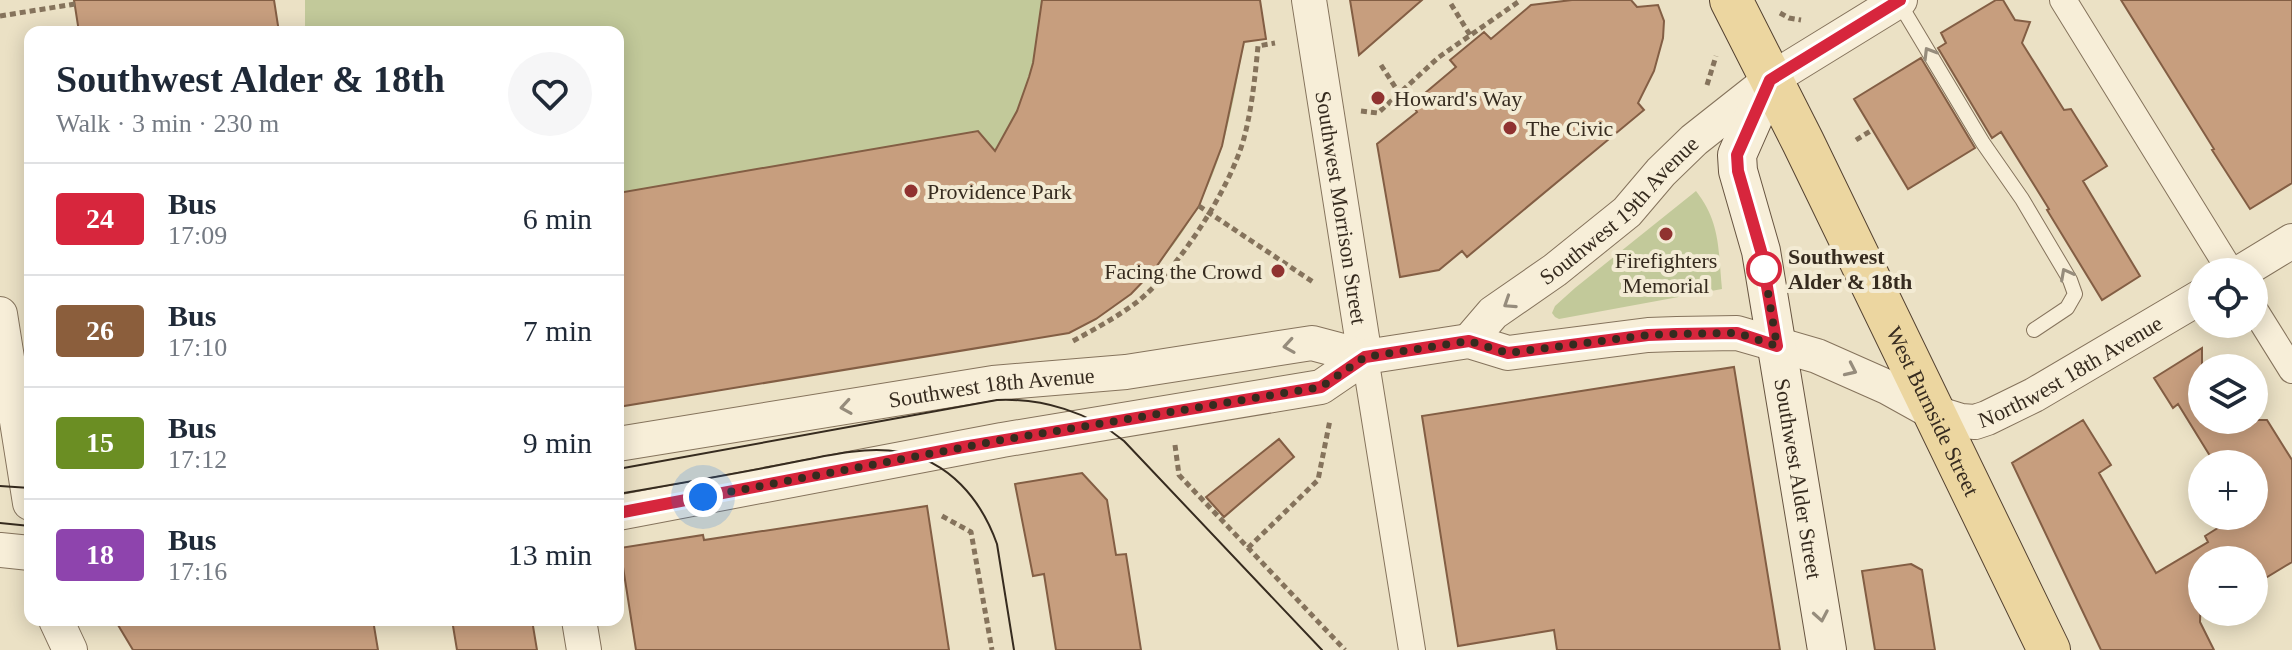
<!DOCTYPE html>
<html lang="en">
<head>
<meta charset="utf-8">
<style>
	:root { --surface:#fff; --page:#f6f6f7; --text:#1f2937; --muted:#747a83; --line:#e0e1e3 }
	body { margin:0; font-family:Georgia,serif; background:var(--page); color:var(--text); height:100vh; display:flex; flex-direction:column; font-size:30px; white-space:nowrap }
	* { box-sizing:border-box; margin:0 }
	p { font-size:26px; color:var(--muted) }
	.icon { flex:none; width:44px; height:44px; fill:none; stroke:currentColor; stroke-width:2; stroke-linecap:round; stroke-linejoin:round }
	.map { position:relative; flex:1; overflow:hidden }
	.drawer { position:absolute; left:24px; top:26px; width:600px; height:600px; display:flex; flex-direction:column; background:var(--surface); border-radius:16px; box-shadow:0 4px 20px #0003 }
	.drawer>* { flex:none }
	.badge { padding:0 16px; border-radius:6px; font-size:28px; line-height:52px }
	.buttons { position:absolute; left:2188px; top:258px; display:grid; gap:16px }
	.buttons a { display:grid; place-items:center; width:80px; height:80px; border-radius:50%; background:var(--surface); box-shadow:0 4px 20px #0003; font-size:40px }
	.you { position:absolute; width:40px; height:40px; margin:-20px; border:6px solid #fff; border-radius:50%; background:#1a73e8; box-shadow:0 0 0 12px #1a73e833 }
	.map>.badge { position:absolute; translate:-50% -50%; box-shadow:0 0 0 4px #fff }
	.round { display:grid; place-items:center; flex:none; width:84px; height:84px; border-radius:42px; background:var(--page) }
	.summary { display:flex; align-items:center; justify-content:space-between; height:136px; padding:0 32px }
	h1 { font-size:38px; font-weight:700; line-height:60px }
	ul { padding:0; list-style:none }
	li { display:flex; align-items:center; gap:24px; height:112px; padding:0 32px; border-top:2px solid var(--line) }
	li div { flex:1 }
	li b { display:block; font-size:30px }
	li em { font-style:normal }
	li .badge { min-width:88px; font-weight:700; text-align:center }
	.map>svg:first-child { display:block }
</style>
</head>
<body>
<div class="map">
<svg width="2292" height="650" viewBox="0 0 2292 650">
	<rect width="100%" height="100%" fill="#ebe1c5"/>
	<path fill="#c2c99a" d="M305 0H1260L1266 39 1244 42C1238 76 1232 111 1223 144 1199 228 1145 293 1069 333L618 407V32H305Z
		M1696 191C1721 223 1718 250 1722 289L1559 319 1555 317 1552 313 1555 306 1575 288Z"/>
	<path fill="#c79e7e" stroke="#835e44" stroke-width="2" d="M74 0H274L279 32H79Z
		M1042 0H1260L1266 39 1244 42 1222 146 1199 206 1154 270 1131 294 1096 319 1069 333 618 407V193L978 131 995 151 1017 111 1029 77 1033 63Z
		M1350 0H1422L1359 55Z
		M1572 0H1631L1637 7 1658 5 1664 21 1663 38 1654 71 1638 103 1644 110 1467 257 1462 251 1439 270 1400 277 1377 144 1417 112 1412 104 1456 67 1450 60 1484 32 1491 39 1531 5Z
		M1996 0H2003L2015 20 2030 22 2022 43 2064 110 2071 109 2107 166 2083 181 2140 276 2102 300 2047 210 2049 209 2001 132 1992 138 1938 48 1946 43 1941 33Z
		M2121 0H2292V183L2250 209 2212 150 2214 149Z
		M1921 58 1975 148 1908 189 1854 99Z
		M2202 348V420H2267L2292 460V562L2254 585V560H2202L2200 622 2214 650H2101L2012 463 2083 420 2111 465 2099 473 2156 573 2208 542 2205 536 2237 516H2254V464H2215L2178 404 2173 408 2154 378Z
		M1734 367 1780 650H1557L1554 630 1458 646 1422 416Z
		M1279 439 1294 457 1224 517 1206 497Z
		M1082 473 1107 500 1116 555 1126 554 1141 650H1056L1044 574 1033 576 1015 484Z
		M927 506 949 650H636L620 548 703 535 704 540Z
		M1911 564 1922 570 1935 650H1875L1862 571Z
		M115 620H373L378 650H133Z
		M452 620H532L537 650H457Z"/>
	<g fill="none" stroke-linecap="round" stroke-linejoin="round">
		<g stroke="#85735c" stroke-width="16">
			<path id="service" d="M1898 1 1983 143 2022 199 2070 280 2075 294 2067 308 2034 330"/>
		</g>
		<g stroke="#85735c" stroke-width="28">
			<path id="minor" d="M2063 0 2231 272
				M2254 309 2292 370
				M1365 357 1412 650"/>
		</g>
		<g stroke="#85735c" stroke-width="36">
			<g id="tertiary">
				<path id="s1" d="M1309 0 1365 357"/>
				<path d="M2241 272 2292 241"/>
				<path d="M0 314 30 503"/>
				<path id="s2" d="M1469 341 1493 313 1555 270 1627 212 1661 172 1694 140 1770 80 1900 0"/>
				<path id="s3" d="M618 444 993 383 1126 372 1312 343 1365 357 1469 341 1508 353 1648 335 1677 334 1737 333 1817 356 1887 387 1932 412 1961 421 1975 422 1987 418 2034 395 2202 296"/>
				<path d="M618 513 1002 440 1321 387 1365 357"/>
				<path d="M0 550 30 553"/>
				<path d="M56 620 70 650"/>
				<path d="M579 620 584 650"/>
			</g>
		</g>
		<g stroke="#675440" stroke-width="40">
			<g id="secondary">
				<path id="s4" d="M1770 80 1737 155 1738 171 1761 251 1827 650"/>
			</g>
		</g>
		<g stroke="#534130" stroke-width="44">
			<g id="primary">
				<path id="s5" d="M1731 0 1803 142 2049 650"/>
			</g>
		</g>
		<path stroke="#85735c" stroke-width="5" stroke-dasharray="6 4" stroke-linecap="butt" d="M1451 4 1470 35
			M1780 13 1789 18 1801 20
			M0 16 75 4
			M1381 65 1399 93
			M1707 85 1716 56
			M1361 111 1378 113 1439 57 1521 0
			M1856 140 1872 130
			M1199 206 1313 282
			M1073 341C1095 329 1117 317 1137 302 1178 270 1230 189 1244 138 1252 108 1255 77 1258 46L1275 43
			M1175 445 1179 475 1345 650
			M942 516 971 532 992 650
			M1248 548 1318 480 1330 420"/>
		<use href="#service" stroke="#f7eed8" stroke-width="14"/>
		<use href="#minor" stroke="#f7eed8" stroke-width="26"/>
		<use href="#tertiary" stroke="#f7eed8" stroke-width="34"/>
		<use href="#secondary" stroke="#f7eed8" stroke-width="38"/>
		<use href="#primary" stroke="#ecd6a0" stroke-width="42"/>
		<path stroke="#362b1f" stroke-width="2" d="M618 469 997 400C1042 398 1089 412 1124 441L1322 650
			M0 486 30 488
			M618 494C670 485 722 476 774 466 814 459 860 445 900 452 949 461 981 499 997 544L1014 650
			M0 523 30 526"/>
	</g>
	<defs><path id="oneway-chevron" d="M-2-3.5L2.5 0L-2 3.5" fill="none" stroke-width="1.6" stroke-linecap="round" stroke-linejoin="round" transform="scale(2)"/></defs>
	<g stroke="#968c7c">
		<use href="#oneway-chevron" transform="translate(1929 53) rotate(-121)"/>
		<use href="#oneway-chevron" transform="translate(2066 274) rotate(-118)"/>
		<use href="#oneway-chevron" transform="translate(1509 303) rotate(147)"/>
		<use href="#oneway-chevron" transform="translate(1289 346) rotate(171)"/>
		<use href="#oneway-chevron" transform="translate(1851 370) rotate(25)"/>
		<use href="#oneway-chevron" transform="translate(846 407) rotate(171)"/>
		<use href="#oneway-chevron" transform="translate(1821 616) rotate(80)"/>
	</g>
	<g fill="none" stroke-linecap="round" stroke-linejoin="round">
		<g stroke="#fff" stroke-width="18">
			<path id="line" d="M618 513 963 447 1321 387 1365 357 1469 341 1508 353 1648 335 1677 334 1737 333 1777 346 1761 251 1738 171 1737 155 1770 80 1900 0"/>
		</g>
		<use href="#line" stroke="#d7263d" stroke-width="12"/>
		<path stroke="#362b1f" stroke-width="8" stroke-dasharray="0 14.4" d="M703 497 1002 440 1321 387 1365 357 1469 341 1508 353 1648 335 1677 334 1737 333 1777 346 1764 269"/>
	</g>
	<g fill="#903230" stroke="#f3ebd4" stroke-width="3">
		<circle cx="1378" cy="98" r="8"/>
		<circle cx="1510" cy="128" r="8"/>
		<circle cx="911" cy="191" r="8"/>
		<circle cx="1666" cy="234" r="8"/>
		<circle cx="1278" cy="271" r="8"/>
	</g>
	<circle fill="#fff" stroke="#d7263d" stroke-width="4" cx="1764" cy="269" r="16"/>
	<g text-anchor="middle" stroke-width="8" stroke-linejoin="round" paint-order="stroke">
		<g font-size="22" fill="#362b1f" stroke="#f3ebd4" text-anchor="start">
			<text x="1394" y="106">Howard's Way</text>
			<text x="1526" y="136">The Civic</text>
			<text x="927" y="199">Providence Park</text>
			<text x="1666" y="268" text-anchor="middle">Firefighters<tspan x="1666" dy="25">Memorial</tspan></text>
			<text x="1262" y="279" text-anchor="end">Facing the Crowd</text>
		</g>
		<g font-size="22" fill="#362b1f" stroke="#f3ebd4">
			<text dy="8" stroke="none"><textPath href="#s1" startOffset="210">Southwest Morrison Street</textPath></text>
			<text dy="8" stroke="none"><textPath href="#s2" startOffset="200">Southwest 19th Avenue</textPath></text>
			<text dy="8" stroke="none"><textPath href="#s3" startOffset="1496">Northwest 18th Avenue</textPath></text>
			<text dy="8" stroke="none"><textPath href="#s3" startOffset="378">Southwest 18th Avenue</textPath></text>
			<text dy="8" stroke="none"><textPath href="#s5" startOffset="458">West Burnside Street</textPath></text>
			<text dy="8" stroke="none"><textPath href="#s4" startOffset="412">Southwest Alder Street</textPath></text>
		</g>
		<g font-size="22" font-weight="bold" fill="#362b1f" stroke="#f3ebd4" text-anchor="start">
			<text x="1788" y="264">Southwest<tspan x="1788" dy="25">Alder &amp; 18th</tspan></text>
		</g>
	</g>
</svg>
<div class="buttons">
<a><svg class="icon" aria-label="locate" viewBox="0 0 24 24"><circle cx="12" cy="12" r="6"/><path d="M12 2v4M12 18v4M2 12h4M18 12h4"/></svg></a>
<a><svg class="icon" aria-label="layers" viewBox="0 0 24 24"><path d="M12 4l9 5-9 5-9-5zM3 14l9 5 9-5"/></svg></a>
<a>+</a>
<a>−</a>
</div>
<div class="you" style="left:703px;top:497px"></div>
<section class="drawer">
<div class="summary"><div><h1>Southwest Alder &amp; 18th</h1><p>Walk · 3 min · 230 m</p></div><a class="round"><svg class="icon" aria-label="heart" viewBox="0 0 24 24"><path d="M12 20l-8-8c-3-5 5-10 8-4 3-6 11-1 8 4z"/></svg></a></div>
<ul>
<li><span class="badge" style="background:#d7263d;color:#fff">24</span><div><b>Bus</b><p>17:09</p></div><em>6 min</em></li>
<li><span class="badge" style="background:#8b5e3c;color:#fff">26</span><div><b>Bus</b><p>17:10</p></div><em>7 min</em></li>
<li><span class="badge" style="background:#6b8e23;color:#fff">15</span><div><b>Bus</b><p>17:12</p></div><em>9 min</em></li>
<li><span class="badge" style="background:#8e44ad;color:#fff">18</span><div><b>Bus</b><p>17:16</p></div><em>13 min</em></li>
</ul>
</section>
</div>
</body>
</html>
